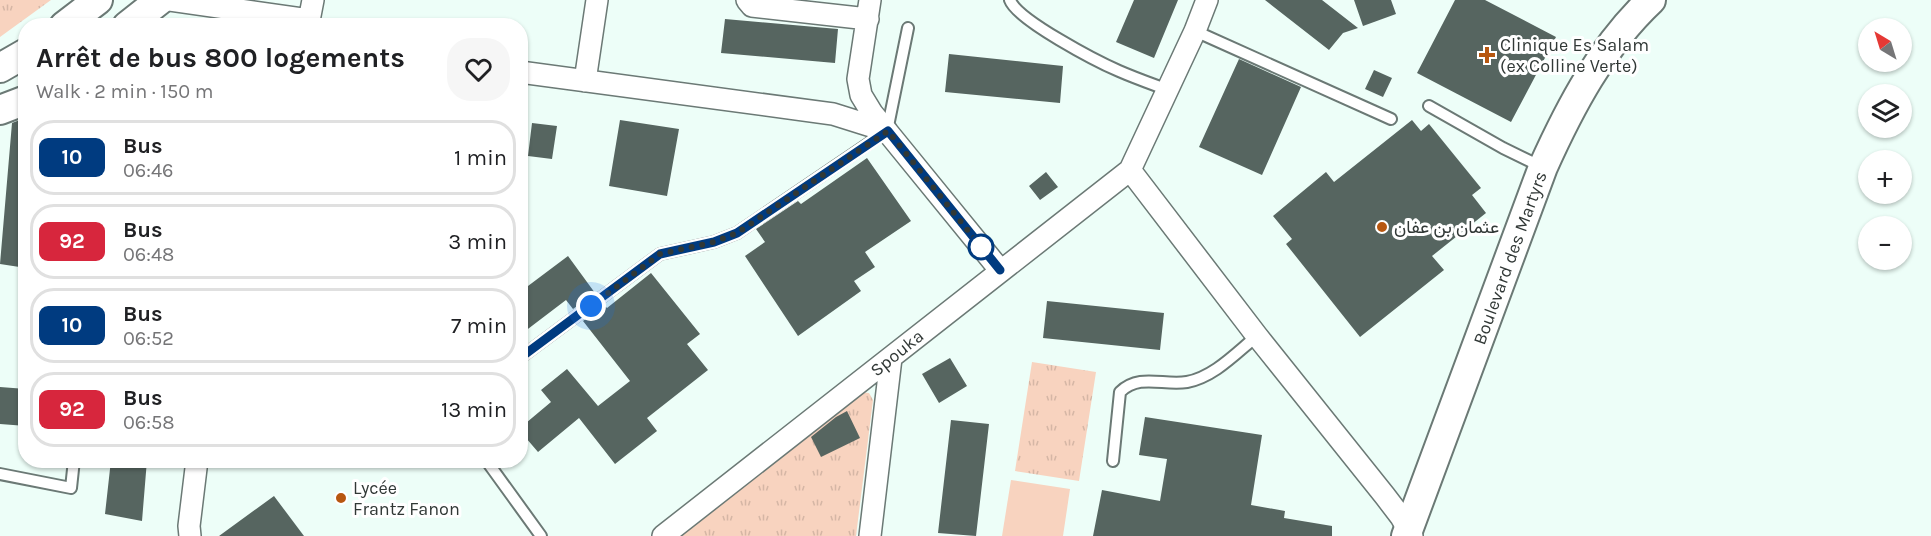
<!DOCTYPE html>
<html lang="en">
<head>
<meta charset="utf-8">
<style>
	:root { --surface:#fff; --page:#f6f6f6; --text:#202124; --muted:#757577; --line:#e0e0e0 }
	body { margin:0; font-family:Karla,Vazirmatn,sans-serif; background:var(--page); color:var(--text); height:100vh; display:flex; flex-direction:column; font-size:22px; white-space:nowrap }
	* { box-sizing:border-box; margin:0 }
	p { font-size:20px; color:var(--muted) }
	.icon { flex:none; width:33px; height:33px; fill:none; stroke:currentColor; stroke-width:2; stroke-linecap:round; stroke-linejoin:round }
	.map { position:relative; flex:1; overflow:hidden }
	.details { position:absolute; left:18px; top:18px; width:510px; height:450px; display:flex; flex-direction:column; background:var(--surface); border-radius:24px; box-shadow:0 2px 4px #0004 }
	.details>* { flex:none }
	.badge { padding:0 12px; border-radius:9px; font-size:21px; line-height:39px }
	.needle { width:39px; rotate:322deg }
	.controls { position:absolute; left:1858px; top:18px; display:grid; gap:12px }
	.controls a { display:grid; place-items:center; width:54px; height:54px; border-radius:50%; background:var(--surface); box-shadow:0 2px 4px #0004; font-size:30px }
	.you { position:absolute; width:30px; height:30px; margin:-15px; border:4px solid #fff; border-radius:50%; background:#1a73e8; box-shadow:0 0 0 9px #1a73e833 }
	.map>.badge { position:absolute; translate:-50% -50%; box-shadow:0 0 0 3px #fff }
	.round { display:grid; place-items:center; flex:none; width:63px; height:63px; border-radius:24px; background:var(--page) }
	.head { display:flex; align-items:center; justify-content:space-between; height:102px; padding:0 18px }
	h1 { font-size:28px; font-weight:700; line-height:45px }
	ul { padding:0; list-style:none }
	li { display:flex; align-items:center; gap:18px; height:75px; margin:0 12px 9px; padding:0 6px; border:3px solid var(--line); border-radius:24px }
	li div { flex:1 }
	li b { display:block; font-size:22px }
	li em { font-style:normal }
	li .badge { min-width:66px; font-weight:700; text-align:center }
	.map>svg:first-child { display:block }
</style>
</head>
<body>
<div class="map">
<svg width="1931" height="536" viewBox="0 0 1931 536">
	<defs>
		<pattern id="grass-tufts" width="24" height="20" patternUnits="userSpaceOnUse" patternTransform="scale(1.5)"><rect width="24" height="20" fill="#f8d3bf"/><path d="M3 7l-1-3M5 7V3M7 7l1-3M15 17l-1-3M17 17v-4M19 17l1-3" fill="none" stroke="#d5b6a5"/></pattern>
	</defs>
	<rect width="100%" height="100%" fill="#edfef8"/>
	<path fill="url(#grass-tufts)" d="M0 0H51L0 37Z
		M1032 362 1096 372 1079 481 1015 471Z
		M860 392 869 393 873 400 856 536H677Z"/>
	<path fill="#f8d3bf" d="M1011 480 1070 489 1063 536H1002Z"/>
	<path fill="#566560" d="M1134 0H1178L1154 58 1116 42Z
		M1265 0H1322L1358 28 1343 33 1329 50Z
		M1354 0H1391L1396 14 1363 26Z
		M1455 0H1485L1556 37 1511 122 1417 73Z
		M725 19 838 29 835 63 721 53Z
		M949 54 1063 66 1060 103 945 92Z
		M1239 59 1301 87 1262 175 1199 147Z
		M1374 70 1392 78 1383 97 1365 89Z
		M25 118H26V268L0 264 12 123Z
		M620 120 679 129 667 196 609 186Z
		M1412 120 1421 131 1429 124 1481 188 1472 195 1486 213 1432 256 1444 270 1360 337 1286 244 1292 239 1273 216 1326 172 1334 182Z
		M532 123 557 126 552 159 528 156Z
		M867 158 911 221 865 252 875 267 854 281 861 291 798 336 745 256 765 242 756 229 798 201 801 204Z
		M1046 172 1058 187 1040 200 1029 186Z
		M568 256 595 293 573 309 566 300 520 335V292Z
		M651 273 700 334 687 344 708 370 647 418 657 431 615 464 579 418 538 452 520 431V428L551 402 541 390 567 369 598 406 630 381 583 321 604 305 607 308Z
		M1047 301 1164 313 1160 350 1043 338Z
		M950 358 967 386 939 403 922 374Z
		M0 387 26 389V426L0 424Z
		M847 411 860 438 821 457 811 437 836 417Z
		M1145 417 1262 435 1251 505 1285 511 1284 518 1332 526V536H1093L1102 490 1160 501 1167 459 1139 455Z
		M951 420 989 424 976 536 938 533Z
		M111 460H147L142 521 105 514Z
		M274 496 304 536H219Z"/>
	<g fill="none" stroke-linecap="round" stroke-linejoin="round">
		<g stroke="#6b7975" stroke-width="14">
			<path id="lane" d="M1010 0C1017 20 1098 62 1119 71 1135 78 1152 84 1168 90
				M1195 31 1391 119
				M1429 106 1503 148 1542 167
				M520 358 660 254 714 242 737 233 887 131 908 28
				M486 460 541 536
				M1113 461 1120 392C1140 373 1163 386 1187 382 1214 377 1236 353 1257 336
				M0 474 71 488 74 460"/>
		</g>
		<g stroke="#6b7975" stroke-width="24">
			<path id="street" d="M170 0 309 20
				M747 0 752 6 868 19
				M870 0 858 79 861 95 872 113 1000 270
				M1207 0 1195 31 1130 170 1257 336 1385 496 1401 517 1412 536
				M308 26 313 0
				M520 72 833 114 887 131
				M585 81 597 0
				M190 536 189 526 197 460
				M663 536 1130 170
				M870 536 891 358"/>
		</g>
		<g stroke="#6b7975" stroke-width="32">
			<path id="secondary" d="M64 26 98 0
				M127 26 160 0
				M0 68 26 53
				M0 110 26 100
				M1406 536 1543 167C1570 107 1602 46 1651 0"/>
		</g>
		<use href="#lane" stroke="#fff" stroke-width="10"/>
		<use href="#street" stroke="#fff" stroke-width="21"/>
		<use href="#secondary" stroke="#fff" stroke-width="28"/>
	</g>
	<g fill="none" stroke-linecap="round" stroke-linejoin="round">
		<g stroke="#fff" stroke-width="14">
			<path id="line" d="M520 358 660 254 714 242 737 233 888 131 1000 270"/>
		</g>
		<use href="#line" stroke="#003b80" stroke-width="9"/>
		<path stroke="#313836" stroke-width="6" stroke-dasharray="0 10.8" d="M591 306 660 254 714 242 737 233 888 131 986 253 981 247"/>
	</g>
	<g fill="#b75710" stroke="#fff" stroke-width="2">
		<path d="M1484 46h6v6h6v6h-6v6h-6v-6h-6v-6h6z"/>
		<circle cx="1382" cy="227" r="6"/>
		<circle cx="341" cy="498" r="6"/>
	</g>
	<circle fill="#fff" stroke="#003b80" stroke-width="3" cx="981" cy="247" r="12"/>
	<g text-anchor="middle" stroke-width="6" stroke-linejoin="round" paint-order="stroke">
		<g font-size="18" fill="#313836" stroke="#fff" text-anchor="start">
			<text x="1500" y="51">Clinique Es Salam<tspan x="1500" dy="21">(ex Colline Verte)</tspan></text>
			<text x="1394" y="233">عثمان بن عفان</text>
			<text x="353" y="494">Lycée<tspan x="353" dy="21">Frantz Fanon</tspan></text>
		</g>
		<g font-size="18" fill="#313836" stroke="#fff">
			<text transform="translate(1510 258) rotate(-70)" y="6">Boulevard des Martyrs</text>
			<text transform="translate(897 353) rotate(-39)" y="6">Spouka</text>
		</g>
	</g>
</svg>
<div class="controls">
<a><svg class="needle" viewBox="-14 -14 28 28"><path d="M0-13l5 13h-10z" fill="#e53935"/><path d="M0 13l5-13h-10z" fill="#757577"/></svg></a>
<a><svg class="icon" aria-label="layers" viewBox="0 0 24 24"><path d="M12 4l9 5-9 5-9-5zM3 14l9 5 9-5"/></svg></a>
<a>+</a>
<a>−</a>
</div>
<div class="you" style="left:591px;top:306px"></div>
<section class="details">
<div class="head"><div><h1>Arrêt de bus 800 logements</h1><p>Walk · 2 min · 150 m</p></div><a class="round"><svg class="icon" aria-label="heart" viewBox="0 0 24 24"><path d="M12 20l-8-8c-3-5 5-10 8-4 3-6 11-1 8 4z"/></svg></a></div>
<ul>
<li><span class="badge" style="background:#003b80;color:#fff">10</span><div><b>Bus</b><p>06:46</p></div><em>1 min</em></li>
<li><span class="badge" style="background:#d7263d;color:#fff">92</span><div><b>Bus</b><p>06:48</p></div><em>3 min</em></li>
<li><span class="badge" style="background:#003b80;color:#fff">10</span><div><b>Bus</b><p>06:52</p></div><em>7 min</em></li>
<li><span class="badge" style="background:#d7263d;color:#fff">92</span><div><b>Bus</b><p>06:58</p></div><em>13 min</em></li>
</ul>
</section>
</div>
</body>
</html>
